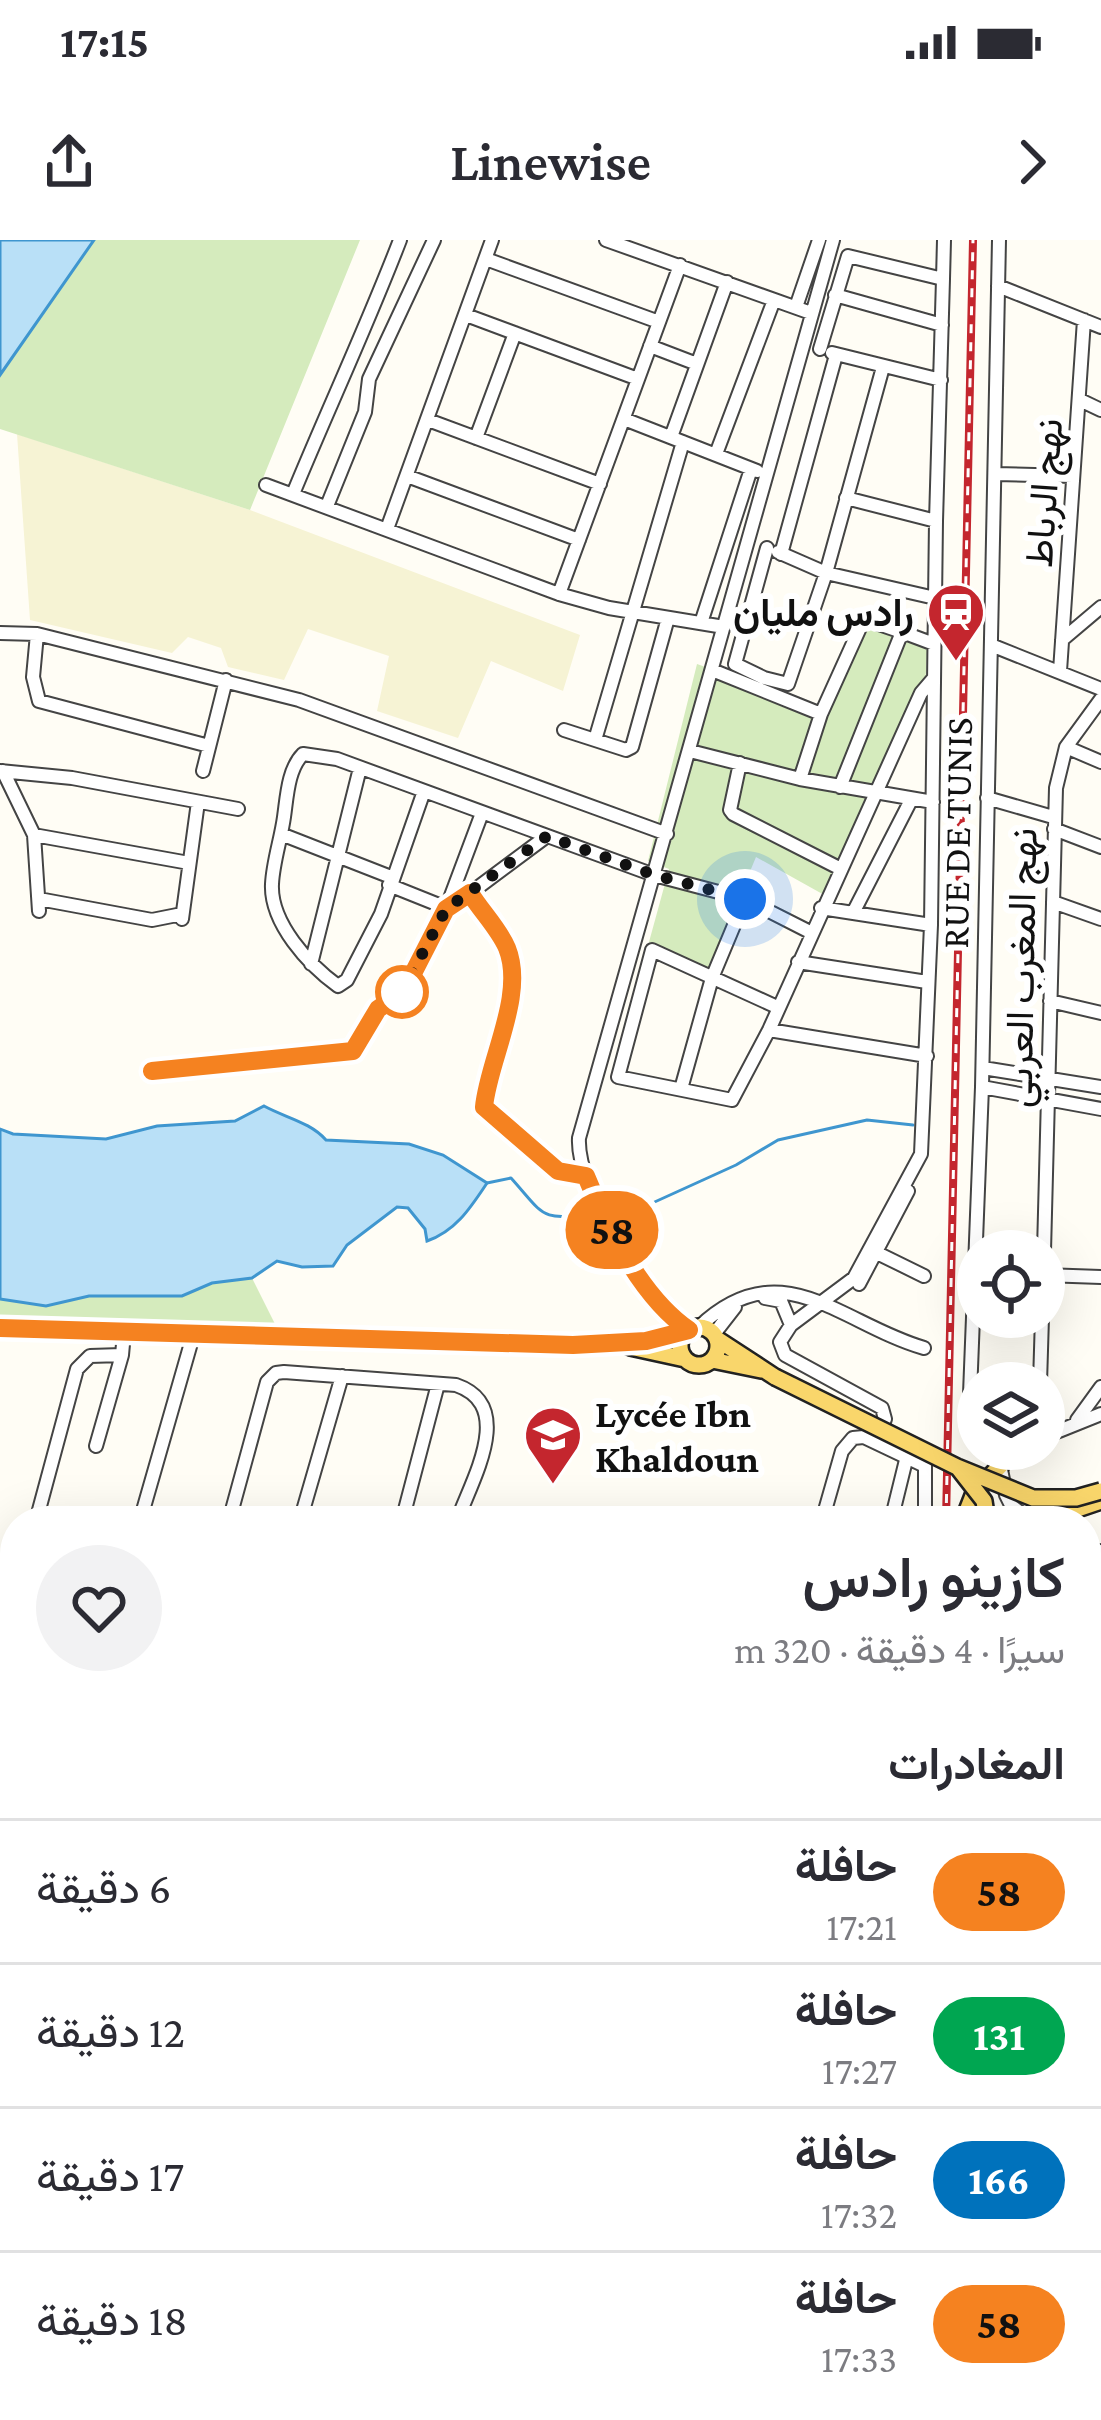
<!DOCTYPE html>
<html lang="ar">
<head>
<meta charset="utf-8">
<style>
	:root { --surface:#fff; --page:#f2f2f3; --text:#2b2b33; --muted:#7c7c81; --line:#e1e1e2 }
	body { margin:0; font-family:"Crimson Pro",Vazirmatn,serif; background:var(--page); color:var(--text); direction:rtl; height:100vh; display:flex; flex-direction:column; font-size:45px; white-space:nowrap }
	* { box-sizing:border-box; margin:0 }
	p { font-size:39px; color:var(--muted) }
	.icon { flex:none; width:66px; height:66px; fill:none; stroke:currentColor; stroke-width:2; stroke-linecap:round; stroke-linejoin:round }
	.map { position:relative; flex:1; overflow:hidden; direction:ltr }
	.sheet { position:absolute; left:0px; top:1266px; width:1101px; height:915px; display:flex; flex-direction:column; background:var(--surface); border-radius:48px 48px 0 0; box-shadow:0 12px 48px #0002; direction:rtl }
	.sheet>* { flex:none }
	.badge { padding:0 24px; border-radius:39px; font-size:42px; line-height:78px }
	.tools { position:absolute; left:957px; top:990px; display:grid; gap:24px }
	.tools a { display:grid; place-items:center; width:108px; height:108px; border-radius:50%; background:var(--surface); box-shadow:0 12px 48px #0002; font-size:60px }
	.you { position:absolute; width:60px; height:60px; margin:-30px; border:9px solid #fff; border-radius:50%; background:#1a73e8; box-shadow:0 0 0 18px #1a73e833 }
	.map>.badge { position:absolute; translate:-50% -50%; box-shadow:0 0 0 6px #fff }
	h2 { padding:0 36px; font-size:45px; line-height:108px }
	.round { display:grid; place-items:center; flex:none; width:126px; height:126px; border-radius:63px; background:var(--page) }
	.headline { display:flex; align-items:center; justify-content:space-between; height:204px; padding:0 36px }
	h1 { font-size:57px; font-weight:600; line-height:90px }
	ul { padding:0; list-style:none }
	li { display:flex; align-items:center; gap:36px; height:144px; padding:0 36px; border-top:3px solid var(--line) }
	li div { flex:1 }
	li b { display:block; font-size:45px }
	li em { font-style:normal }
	li .badge { min-width:132px; font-weight:700; text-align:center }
	.status { display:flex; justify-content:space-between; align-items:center; height:84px; padding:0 60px; background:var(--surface); direction:ltr }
	.status svg { height:33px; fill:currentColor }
	header { display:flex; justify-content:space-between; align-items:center; height:156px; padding:0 36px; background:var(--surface); font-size:54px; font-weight:600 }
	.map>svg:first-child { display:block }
</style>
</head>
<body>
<div class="status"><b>17:15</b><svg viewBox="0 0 49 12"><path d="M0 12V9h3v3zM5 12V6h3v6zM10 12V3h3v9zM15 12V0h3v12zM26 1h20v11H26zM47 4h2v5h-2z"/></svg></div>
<header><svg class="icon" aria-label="forward" viewBox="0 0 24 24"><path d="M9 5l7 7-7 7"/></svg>Linewise<svg class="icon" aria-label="share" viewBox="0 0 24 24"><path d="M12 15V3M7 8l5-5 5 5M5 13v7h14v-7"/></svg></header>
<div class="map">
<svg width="1101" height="2180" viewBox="0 0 1101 2180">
	<rect width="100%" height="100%" fill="#fffdf5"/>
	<path fill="#f6f3d4" d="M17 194 250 270 580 395 563 451 491 421 458 498 377 471 389 416 308 389 284 440 228 427 221 408 188 397 172 413 30 380Z"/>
	<path fill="#d5ebbd" d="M91 0H360L250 270 0 189V134Z
		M857 374 928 393 925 450 826 656 756 617 709 730 649 702 669 629 648 621 697 424 822 468Z
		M252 1038 283 1100 0 1085V1059L46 1066 89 1056H182L212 1043Z"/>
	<path fill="#b9e0f7" stroke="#3f96cf" stroke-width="3" d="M0 0H94L0 135Z
		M264 866C286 878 310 882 326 900L409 904 443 915 487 943C471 967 456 991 427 1001L425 989 408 968 397 967 347 1005 333 1026 302 1027 277 1021 252 1038 212 1043 182 1056H89L46 1066 0 1059V889L13 894 106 899 157 886 235 881Z"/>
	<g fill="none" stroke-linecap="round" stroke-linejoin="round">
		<path stroke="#3f96cf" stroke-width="3" d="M487 943 511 938C546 977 539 981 594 973
			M603 972 648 965 736 925 778 900 867 880 913 885"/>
		<g stroke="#444" stroke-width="16">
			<path id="minor" d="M606 0 811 73
				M486 19 659 82
				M943 39 944 0
				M998 46 1101 87
				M835 55 942 85
				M796 67 819 0
				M466 75 638 139
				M650 106 697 124
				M820 109 848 16 943 39 936 281 931 685 921 914 854 1038 791 1085 780 1102 785 1115 882 1168 885 1179 876 1200
				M832 113 941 140
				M1080 160 1101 170
				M624 179 757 231
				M428 180 600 244
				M671 197 727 42
				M476 198 515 93
				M716 214 774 60
				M995 234 1072 236
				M407 236 579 300
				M266 245 559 354 609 368 724 387
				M293 254C328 169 367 86 400 0
				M846 258 936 281
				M327 266 365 172 369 139 434 0
				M387 289 492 0
				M767 308 735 424 764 438 788 444 826 333 883 127
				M778 312 826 333 935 358
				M781 314 836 115
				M559 354 680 25
				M668 378 632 507 626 510 595 500 683 202
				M701 383 751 229
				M902 392 934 404
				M0 393 37 394 299 460 667 594
				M37 394 33 437 39 461 209 506
				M1062 400 1101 367
				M991 405 1101 449
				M712 430 821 474
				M1060 431 1084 80
				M564 490 595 500
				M1066 507 1101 522
				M690 511 800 539 933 562
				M740 523 730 570 733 574 841 629
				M0 531 72 538 238 569
				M3 531 34 595 39 671
				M203 531 226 440
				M800 539 821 474 864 379 902 392 840 547
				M424 551 381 674 347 740 338 746C309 725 270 683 272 644 273 622 281 599 284 577 287 556 288 529 303 514L337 519 654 635 745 659 812 693
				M987 558 1053 577
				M1054 589 1101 607
				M281 594 391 637
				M34 595 189 623
				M389 645 449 669 547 596
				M470 654 507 707 511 723 499 813 484 867 558 931 586 936
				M39 659 152 680 182 674
				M1053 662 1101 679
				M821 668 931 685
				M853 673 911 560
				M182 679 198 562
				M798 722 927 742
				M311 724 360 528
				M1050 761 1101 773
				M777 767 652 710 618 837 732 860 769 790 921 453 933 439
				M769 790 927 816
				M983 828 1101 847
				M152 831 353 811 378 769 403 751 446 669 482 573
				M982 847 1101 869
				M681 849 712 738 745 659
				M871 1010 924 1036
				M1044 1011 1056 548 1066 507 1101 459
				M1044 1035 1101 1037
				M859 1044 908 951
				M765 1058 781 1061 791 1085
				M699 1087C781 1009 841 1084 924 1108
				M689 1090C647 1061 576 950 579 898L833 0
				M714 1094 735 1067
				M1040 1143 1042 1077
				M978 1177 970 1154 982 847 999 0
				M1077 1180 1101 1147
				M1044 1197 1101 1174
				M96 1206 122 1115 124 1093
				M997 1209 1006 1255 1019 1281
				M1002 1224 1025 1209
				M1013 1267 1031 1281
				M36 1281 77 1129 90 1116 122 1115
				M140 1281 193 1096
				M229 1281 267 1142 276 1133 284 1132 456 1145C517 1166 471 1241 457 1281
				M300 1281 342 1136
				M402 1281 438 1144
				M822 1281 842 1211 853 1198 864 1197 925 1226V1281
				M891 1281 907 1216
				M1086 1316 1101 1311
				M1086 1336 1101 1366
				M0 1339 15 1349
				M0 1500 15 1464
				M1086 1632 1101 1631
				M0 1648 13 1632
				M1086 1663 1101 1673
				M0 1736 10 1710
				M4 1807 15 1784
				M1086 1855 1101 1881
				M0 1875 13 1893 0 1902
				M0 1951 15 1940
				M1086 2004 1101 2012
				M0 2033 15 2023
				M0 2110 15 2101
				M1086 2142 1101 2152
				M0 2154 15 2144
				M55 2166 63 2180
				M705 2166 724 2180
				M909 2166 928 2180
				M0 2172 5 2180
				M287 2177 303 2166
				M91 2180 113 2166
				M178 2180 201 2166
				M433 2180 452 2166
				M660 2180 679 2166"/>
		</g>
		<g stroke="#222" stroke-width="20">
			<path id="major" d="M680 1106a19 19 0 1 1 38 0a19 19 0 1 1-38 0Z
				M0 1088 573 1105 646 1101 686 1092
				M717 1099 775 1137
				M630 1107 685 1119
				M712 1120 761 1130
				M963 1281 974 1253 1002 1224
				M1042 1281 1101 1261
				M1086 1774 1101 1785
				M1086 2122 1101 2113
				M986 2180 1009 2166"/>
		</g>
		<use href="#minor" stroke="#fff" stroke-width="12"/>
		<use href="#major" stroke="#f9d66b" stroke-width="15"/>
		<g stroke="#c4262e" stroke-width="8">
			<path id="rail" d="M946 1281 973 0
				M1086 1951 1101 1969"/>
		</g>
		<use href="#rail" stroke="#fff" stroke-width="3" stroke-dasharray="9" stroke-linecap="butt"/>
		<g stroke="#222" stroke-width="20" stroke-linecap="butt">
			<path id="major-bridge" d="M775 1137 957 1227 1033 1258H1076L1101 1251
				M959 1229 984 1261 987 1281"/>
		</g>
		<use href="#major-bridge" stroke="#f9d66b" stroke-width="15"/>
	</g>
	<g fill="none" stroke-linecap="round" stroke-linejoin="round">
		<g stroke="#fff" stroke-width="27">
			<path id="line" d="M0 1088 573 1105 646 1101 689 1090C641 1057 608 989 586 936L558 931 484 867C488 821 526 755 507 708 499 689 481 671 470 653L446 669 404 751 378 769 353 811 152 831"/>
		</g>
		<use href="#line" stroke="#f58220" stroke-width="18"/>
		<path stroke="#111" stroke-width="12" stroke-dasharray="0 21.6" d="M402 752 446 669 547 596 654 635 745 659"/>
	</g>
	<defs>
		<g id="station-pin" transform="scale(3)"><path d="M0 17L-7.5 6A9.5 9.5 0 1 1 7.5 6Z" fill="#c4262e" stroke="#fff"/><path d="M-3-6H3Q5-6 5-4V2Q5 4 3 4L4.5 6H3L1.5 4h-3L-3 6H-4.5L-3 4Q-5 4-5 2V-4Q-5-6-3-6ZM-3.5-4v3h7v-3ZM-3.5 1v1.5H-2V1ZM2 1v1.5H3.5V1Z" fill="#fff"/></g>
		<g id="school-pin" transform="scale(3)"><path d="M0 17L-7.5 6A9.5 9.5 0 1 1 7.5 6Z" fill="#c4262e" stroke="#fff"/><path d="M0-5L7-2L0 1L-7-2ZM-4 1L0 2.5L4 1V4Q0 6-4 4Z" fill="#fff"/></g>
	</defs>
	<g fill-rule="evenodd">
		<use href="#station-pin" x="956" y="372"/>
		<use href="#school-pin" x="553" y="1195"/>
	</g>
	<circle fill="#fff" stroke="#f58220" stroke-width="6" cx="402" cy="752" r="24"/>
	<g text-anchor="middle" stroke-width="12" stroke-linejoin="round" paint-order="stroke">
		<g font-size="39" fill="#111" stroke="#fff">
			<text transform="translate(1043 253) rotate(-86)" y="14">نهج الرباط</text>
			<text transform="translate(956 593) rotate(-89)" y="14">RUE DE TUNIS</text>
			<text transform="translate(1020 728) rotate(-89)" y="14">نهج المغرب العربي</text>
		</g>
		<g font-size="39" font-weight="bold" fill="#111" stroke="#fff" text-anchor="end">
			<text x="914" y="386">رادس مليان</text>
			<text x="595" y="1187" text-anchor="start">Lycée Ibn<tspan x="595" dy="45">Khaldoun</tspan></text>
		</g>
	</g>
</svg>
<div class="tools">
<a><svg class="icon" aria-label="locate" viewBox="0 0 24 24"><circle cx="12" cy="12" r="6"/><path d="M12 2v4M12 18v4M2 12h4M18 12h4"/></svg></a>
<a><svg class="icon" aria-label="layers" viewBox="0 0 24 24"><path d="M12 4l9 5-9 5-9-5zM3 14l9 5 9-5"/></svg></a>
</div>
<div class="you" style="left:745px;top:659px"></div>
<b class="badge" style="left:612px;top:990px;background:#f58220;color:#111">58</b>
<section class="sheet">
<div class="headline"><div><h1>كازينو رادس</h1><p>سيرًا · 4 دقيقة · 320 m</p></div><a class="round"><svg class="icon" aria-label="heart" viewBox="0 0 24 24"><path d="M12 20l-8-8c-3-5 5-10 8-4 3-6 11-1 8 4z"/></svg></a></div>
<h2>المغادرات</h2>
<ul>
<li><span class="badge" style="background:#f58220;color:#111">58</span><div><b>حافلة</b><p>17:21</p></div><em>6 دقيقة</em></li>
<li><span class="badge" style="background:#00a651;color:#fff">131</span><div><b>حافلة</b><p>17:27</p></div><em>12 دقيقة</em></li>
<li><span class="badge" style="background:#0072bc;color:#fff">166</span><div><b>حافلة</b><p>17:32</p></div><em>17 دقيقة</em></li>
<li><span class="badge" style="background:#f58220;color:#111">58</span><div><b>حافلة</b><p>17:33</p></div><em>18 دقيقة</em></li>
</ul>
</section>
</div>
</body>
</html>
